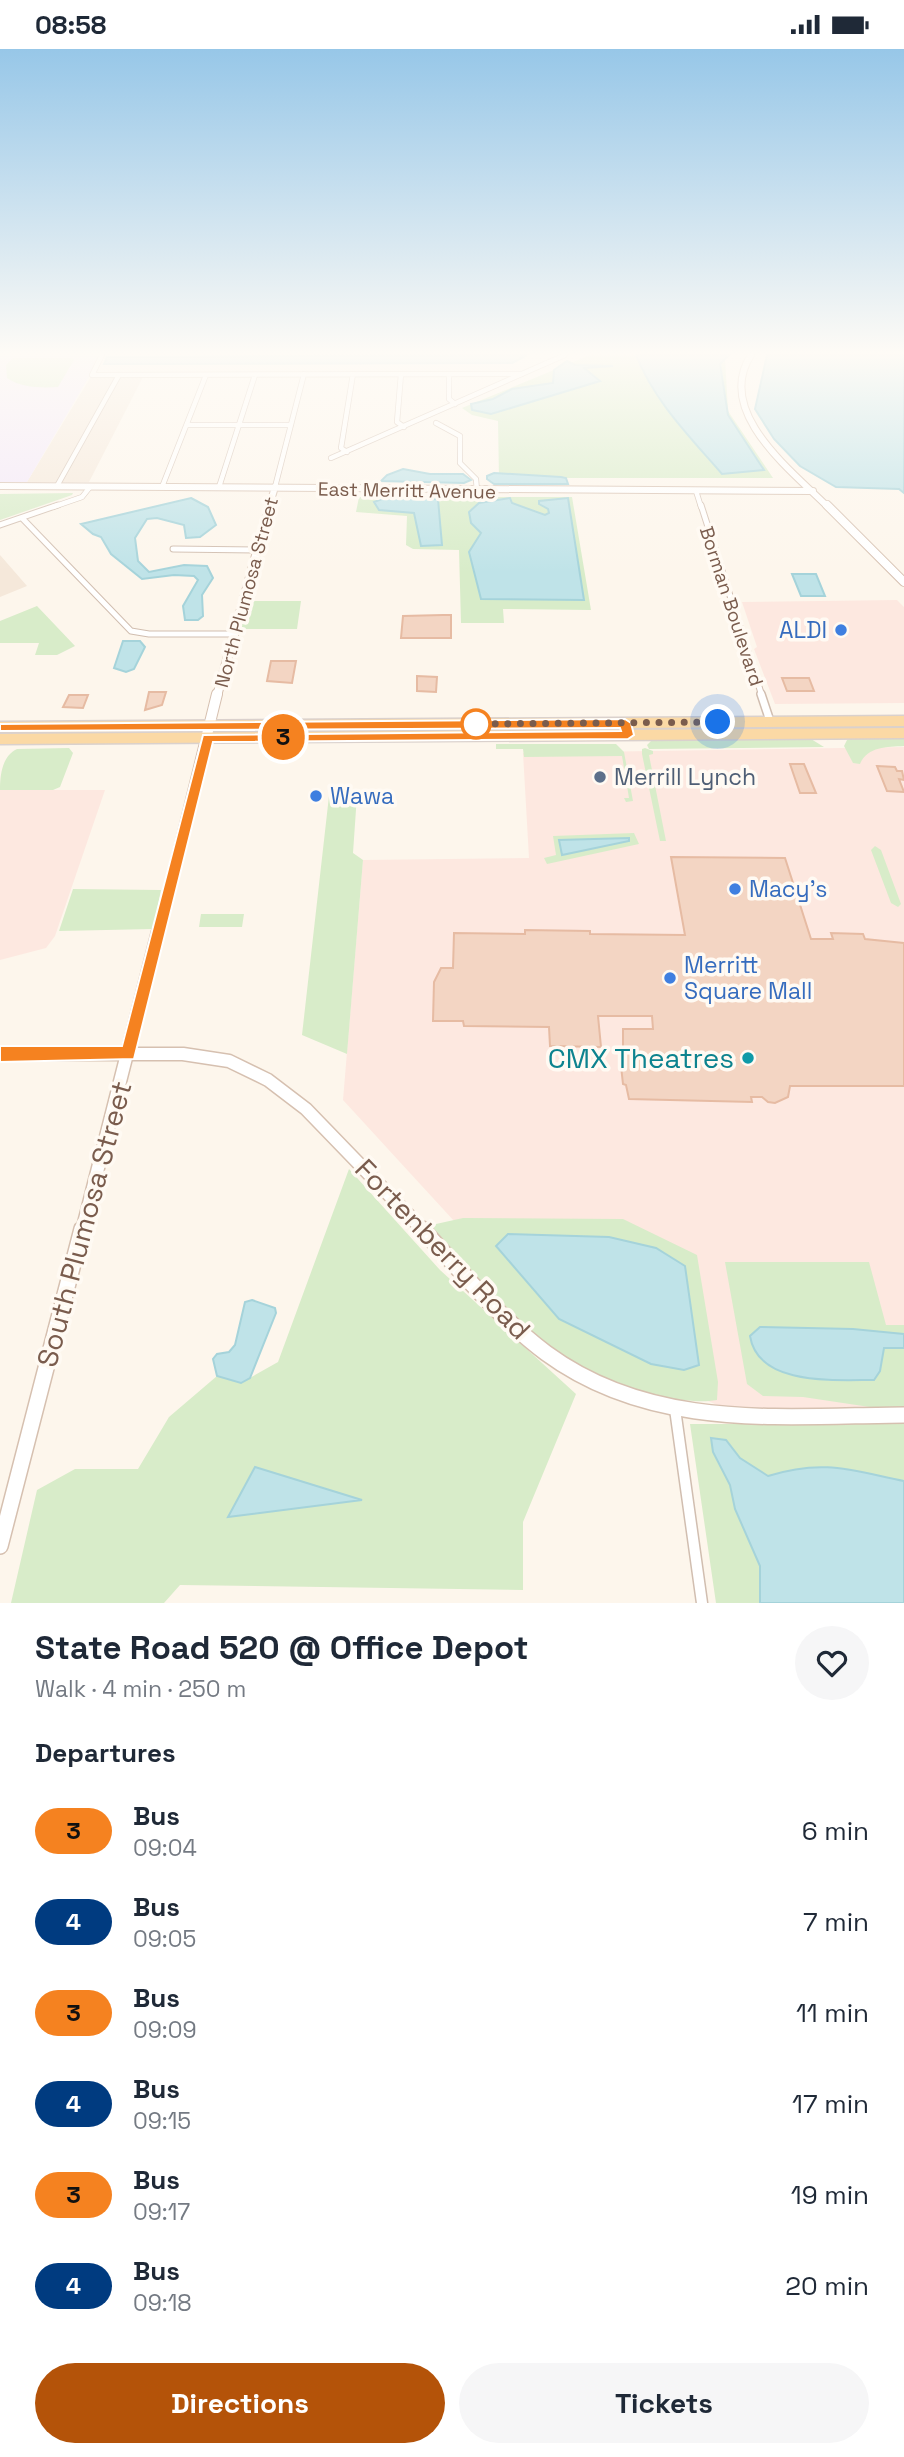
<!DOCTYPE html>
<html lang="en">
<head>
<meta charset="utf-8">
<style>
	:root { --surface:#fff; --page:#f6f6f7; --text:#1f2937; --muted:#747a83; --accent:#b45309 }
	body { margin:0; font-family:"Space Grotesk",sans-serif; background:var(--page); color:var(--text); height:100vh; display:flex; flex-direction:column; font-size:26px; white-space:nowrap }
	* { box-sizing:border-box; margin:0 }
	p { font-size:23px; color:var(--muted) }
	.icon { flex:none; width:38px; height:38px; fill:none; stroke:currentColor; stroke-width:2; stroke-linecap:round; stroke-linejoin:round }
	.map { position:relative; height:1554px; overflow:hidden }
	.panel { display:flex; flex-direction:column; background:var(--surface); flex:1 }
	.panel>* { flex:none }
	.badge { padding:0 14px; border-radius:23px; font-size:24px; line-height:46px }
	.you { position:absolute; width:35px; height:35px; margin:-18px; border:5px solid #fff; border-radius:50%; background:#1a73e8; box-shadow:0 0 0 10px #1a73e833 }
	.map>.badge { position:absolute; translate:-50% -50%; box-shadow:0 0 0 4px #fff }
	h2 { padding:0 35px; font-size:26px; line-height:63px }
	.round { display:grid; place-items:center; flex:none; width:74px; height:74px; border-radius:37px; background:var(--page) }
	.head { display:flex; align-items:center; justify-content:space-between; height:119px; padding:0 35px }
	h1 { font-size:33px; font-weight:600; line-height:52px }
	.button { display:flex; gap:14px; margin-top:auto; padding:14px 35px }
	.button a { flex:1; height:80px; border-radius:42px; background:var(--accent); color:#fff; font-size:28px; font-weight:600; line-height:80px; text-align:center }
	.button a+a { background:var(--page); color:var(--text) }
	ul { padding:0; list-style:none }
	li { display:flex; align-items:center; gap:21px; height:91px; padding:0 35px }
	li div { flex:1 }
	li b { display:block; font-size:26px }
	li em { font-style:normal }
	li .badge { min-width:77px; font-weight:700; text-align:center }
	.status { display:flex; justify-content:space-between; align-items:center; height:49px; padding:0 35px; background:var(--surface); direction:ltr }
	.status svg { height:19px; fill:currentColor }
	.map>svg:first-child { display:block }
</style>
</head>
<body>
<div class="status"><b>08:58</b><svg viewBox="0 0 49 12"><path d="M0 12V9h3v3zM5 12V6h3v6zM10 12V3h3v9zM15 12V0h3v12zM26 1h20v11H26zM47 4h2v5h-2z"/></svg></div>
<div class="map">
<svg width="904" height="1554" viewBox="0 0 904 1554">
	<rect width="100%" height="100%" fill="#fdf6ec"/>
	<path fill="#f5e8da" d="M92 326H144L89 433H27Z
		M0 506 27 537 0 548Z"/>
	<path fill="#fde8e0" d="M897 551 904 558V654L775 655 754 600 757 598 742 553Z
		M904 698V1366L737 1365 575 1292 499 1221 343 1051 363 811 529 809 523 704Z
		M0 741H105L55 887 46 899 0 911Z"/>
	<path fill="#f3e8fa" d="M0 306H102L27 433H0Z"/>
	<path fill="#d8ecc9" d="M590 306H729L725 309 728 362 773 429H499L498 372 472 366 462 359Z
		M13 309H72L74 311 58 338C42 339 21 339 7 329L6 316Z
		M73 444 72 446 0 471V445Z
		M359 448H572L591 561 503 560 504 574H461L459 501 413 500 406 496 407 467 356 463Z
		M246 552H301L297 580H239Z
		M37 557 75 597 57 606H35L39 594H0V572Z
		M854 689H904V697C887 698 868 697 860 715L853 714 844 697 847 691Z
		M811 690 824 698 649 700 647 696 652 691Z
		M496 695H616L624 703 633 752 626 753 624 749H629L622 707 524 708 523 700H496Z
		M69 699 73 704 60 738 53 741H0C0 726 2 707 17 700Z
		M645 699 653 702V705L649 706 666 792H660L642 705V700Z
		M357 746 353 804 363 811 347 1005 302 986 329 747Z
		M634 784 639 795 547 815 544 809 556 806 553 787Z
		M875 797 881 801 901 855 898 858 891 854 871 801Z
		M73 840 161 841 153 880 59 882Z
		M201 865H244L242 878H199Z
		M349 1120 440 1221 576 1345 523 1473V1541L180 1536 164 1554H11L37 1441 75 1420H138L169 1368 217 1327 241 1334 278 1313Z
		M463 1169 623 1170 697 1206 718 1333 717 1351C668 1360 567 1319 530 1285 493 1252 461 1212 427 1177Z
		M725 1213H869L886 1276H904V1361L883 1360 803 1348 763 1347 747 1335Z
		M690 1375H904V1554H716Z"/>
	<path fill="#bfe3e8" stroke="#a5d3da" stroke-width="2" d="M527 306 512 314 104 315 107 308Z
		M636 306H729L720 315 728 366 764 421 722 425C690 388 654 352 636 306Z
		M767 306H904V444L899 440 836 438 800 417 774 390 755 360Z
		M567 312 575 316 613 317 584 319 600 332 491 365 472 361 471 355 493 350 512 340 553 334 554 321Z
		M403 420 430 425H463L471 431 464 434 381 432 387 426Z
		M494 424 561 428 566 429 568 435H494L487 430V427Z
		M191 449 208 458 216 476 200 488 186 489 184 476 157 469 147 470 135 489 138 512 149 523 184 516 207 517 213 529 202 546 203 567 198 571H185L183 557 198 531 194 527 174 526 142 530 111 505 101 488 93 485 81 475Z
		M510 449 512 454 545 466 549 464 548 460 539 455V452L568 449 584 551 481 550 469 503 481 484 471 474 469 463 479 454Z
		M382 450H438L442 496 421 497 414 464 379 461 374 453Z
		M792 525H816L825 547H801Z
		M123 592H140L145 598 134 620 126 623 114 619Z
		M629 789V792L562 806 559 791Z
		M508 1185 609 1188 656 1199 685 1217 699 1316 684 1321 651 1315 559 1270 496 1197Z
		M252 1251 275 1259 276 1264 250 1329 241 1334 217 1327 213 1310 217 1305 229 1303 235 1296 245 1253Z
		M760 1278 853 1280 904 1285V1299H884L880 1322 874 1331C834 1331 758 1337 750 1287Z
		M711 1389 726 1391 740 1409 768 1427C823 1410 850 1421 904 1432V1554H760V1517L735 1460 730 1436 713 1403Z
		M255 1418 362 1451 228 1468Z"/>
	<path fill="#f3d5c3" stroke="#e6bba3" stroke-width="2" d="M443 566H451V589H401L403 567Z
		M271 612H296L292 634 267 632Z
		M417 627 437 628 436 643 417 642Z
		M782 629H809L814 642H787Z
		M149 643H166L162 656 145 661Z
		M69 646H88L83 659 63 658Z
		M790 715H804L816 744H800Z
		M877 717 895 718 897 722H902L904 731 899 730 904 743 887 742Z
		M671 808 785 809 811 890H833L831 884 863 885 865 890 904 894V1037H790L788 1048 775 1054 768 1053 762 1048H751L752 1053 629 1050 626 1036 623 1035 620 1008H623V980H653L652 967H598L601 998 550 997 549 978 464 977 463 972H433L434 933 441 919H453L454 884 525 885V881L590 882V885L685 886Z"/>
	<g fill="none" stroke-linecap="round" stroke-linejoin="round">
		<g stroke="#d1beb0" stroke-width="6">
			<path id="street-far3" d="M102 306 92 326 522 325
				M401 325 397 373 404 378
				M449 325V350L455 355
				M436 374 460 387V414L476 430 477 442
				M187 376H291
				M347 403 341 399 353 325
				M331 409 565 306
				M57 437 119 326
				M162 438 206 326
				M219 438 255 326
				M275 438 304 325
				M696 442 701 458
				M53 458 82 448 90 438"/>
		</g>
		<g stroke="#d1beb0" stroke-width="7">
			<path id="street-far2" d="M701 456 762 647
				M22 469 131 582 149 585H234
				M0 476 58 456
				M173 500 257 501"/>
		</g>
		<g stroke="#d1beb0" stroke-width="10">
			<path id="street-far1" d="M761 645 770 672"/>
		</g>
		<g stroke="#d1beb0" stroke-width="13">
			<path id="street" d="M675 1360 702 1554"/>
		</g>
		<g stroke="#d6c0b0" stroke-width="8">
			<path id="secondary-far4" d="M751 306C714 363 792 422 828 458
				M0 437 813 442
				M269 458 275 438"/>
		</g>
		<g stroke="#d6c0b0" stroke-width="10">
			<path id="secondary-far3" d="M827 456 904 533
				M217 647 270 456"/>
		</g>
		<g stroke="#d6c0b0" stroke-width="12">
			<path id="secondary-far2" d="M158 885 217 645"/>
		</g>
		<g stroke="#d6c0b0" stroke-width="15">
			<path id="secondary-far1" d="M0 1005H183L229 1012 268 1031 306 1060 424 1182
				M82 1182 158 883"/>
		</g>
		<g stroke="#d6c0b0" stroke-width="18">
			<path id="secondary" d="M422 1180C462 1223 499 1269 546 1304 652 1382 780 1367 904 1366
				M0 1497 82 1180"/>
		</g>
		<g stroke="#dad1cd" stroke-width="13">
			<path id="primary" d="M0 678 904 672
				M0 690 904 684"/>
		</g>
		<use href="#street-far3" stroke="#fff" stroke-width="4.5"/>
		<use href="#street-far2" stroke="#fff" stroke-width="5"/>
		<use href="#street-far1" stroke="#fff" stroke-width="7"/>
		<use href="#street" stroke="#fff" stroke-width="10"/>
		<use href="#secondary-far4" stroke="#fff" stroke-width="6"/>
		<use href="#secondary-far3" stroke="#fff" stroke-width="8"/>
		<use href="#secondary-far2" stroke="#fff" stroke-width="10"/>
		<use href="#secondary-far1" stroke="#fff" stroke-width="12"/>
		<use href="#secondary" stroke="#fff" stroke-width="15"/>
		<use href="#primary" stroke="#fbd9a5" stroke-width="10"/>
	</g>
	<linearGradient id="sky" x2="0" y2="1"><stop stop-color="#97c7e8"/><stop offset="0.58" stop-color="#fefbf6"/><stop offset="1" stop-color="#fefbf6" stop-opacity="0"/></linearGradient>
	<rect width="904" height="524" fill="url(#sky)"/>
	<path fill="#f58220" stroke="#fff" stroke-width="2" d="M625 670 631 674 634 686 628 690 213 693 134 1010 0 1013V997H122L203 686 621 682 620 679 0 682V675Z"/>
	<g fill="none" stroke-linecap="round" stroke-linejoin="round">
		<path stroke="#7a5c4d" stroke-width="7" stroke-dasharray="0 12.6" d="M476 675H473L718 673"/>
	</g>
	<g fill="#3f7fe0" stroke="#fffaf3" stroke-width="2.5">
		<circle cx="841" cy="581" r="7"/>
		<circle cx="316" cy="747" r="7"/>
		<circle cx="735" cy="840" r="7"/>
		<circle cx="670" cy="929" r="7"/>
	</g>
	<circle fill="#fff" stroke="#f58220" stroke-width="3.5" cx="476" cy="675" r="14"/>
	<circle fill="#5c6f8a" stroke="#fffaf3" stroke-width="2.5" cx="600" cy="728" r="7"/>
	<circle fill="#0f9aa8" stroke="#fffaf3" stroke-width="2.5" cx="748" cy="1009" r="7"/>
	<g text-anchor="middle" stroke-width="7" stroke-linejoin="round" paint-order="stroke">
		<g font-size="19" fill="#7a5c4d" stroke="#fffaf3">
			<text transform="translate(407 441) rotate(1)" y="7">East Merritt Avenue</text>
			<text transform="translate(246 543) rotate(-75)" y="7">North Plumosa Street</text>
			<text transform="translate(732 557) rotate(72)" y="7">Borman Boulevard</text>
		</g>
		<g font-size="23" fill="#366cbe" stroke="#fffaf3" text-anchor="start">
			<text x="827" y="589" text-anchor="end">ALDI</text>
			<text x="330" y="755">Wawa</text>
			<text x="749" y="848">Macy's</text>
			<text x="684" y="924">Merritt<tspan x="684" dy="26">Square Mall</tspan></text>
		</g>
		<g font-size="23" fill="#4e5e75" stroke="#fffaf3" text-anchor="start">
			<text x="614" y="736">Merrill Lynch</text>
		</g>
		<g font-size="28" fill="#0d838f" stroke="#fffaf3" text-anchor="end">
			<text x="734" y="1019">CMX Theatres</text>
		</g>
		<g font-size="28" fill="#7a5c4d" stroke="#fffaf3">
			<text transform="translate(84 1175) rotate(-75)" y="10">South Plumosa Street</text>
			<text transform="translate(443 1200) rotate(46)" y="10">Fortenberry Road</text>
		</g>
	</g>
</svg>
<div class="you" style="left:718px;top:673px"></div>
<b class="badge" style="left:283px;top:688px;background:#f58220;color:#111">3</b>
</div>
<section class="panel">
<div class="head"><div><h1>State Road 520 @ Office Depot</h1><p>Walk · 4 min · 250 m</p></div><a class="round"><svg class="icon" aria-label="heart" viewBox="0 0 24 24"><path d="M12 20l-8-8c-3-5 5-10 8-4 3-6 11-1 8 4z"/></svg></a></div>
<h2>Departures</h2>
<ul>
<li><span class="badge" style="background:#f58220;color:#111">3</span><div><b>Bus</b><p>09:04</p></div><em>6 min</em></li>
<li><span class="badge" style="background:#003b80;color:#fff">4</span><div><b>Bus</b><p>09:05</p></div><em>7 min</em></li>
<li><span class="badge" style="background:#f58220;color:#111">3</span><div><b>Bus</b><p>09:09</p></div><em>11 min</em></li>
<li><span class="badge" style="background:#003b80;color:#fff">4</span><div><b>Bus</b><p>09:15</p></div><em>17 min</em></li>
<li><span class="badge" style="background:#f58220;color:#111">3</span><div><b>Bus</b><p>09:17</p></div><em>19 min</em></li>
<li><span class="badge" style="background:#003b80;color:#fff">4</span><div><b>Bus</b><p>09:18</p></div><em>20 min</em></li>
</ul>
<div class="button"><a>Directions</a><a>Tickets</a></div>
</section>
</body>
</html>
